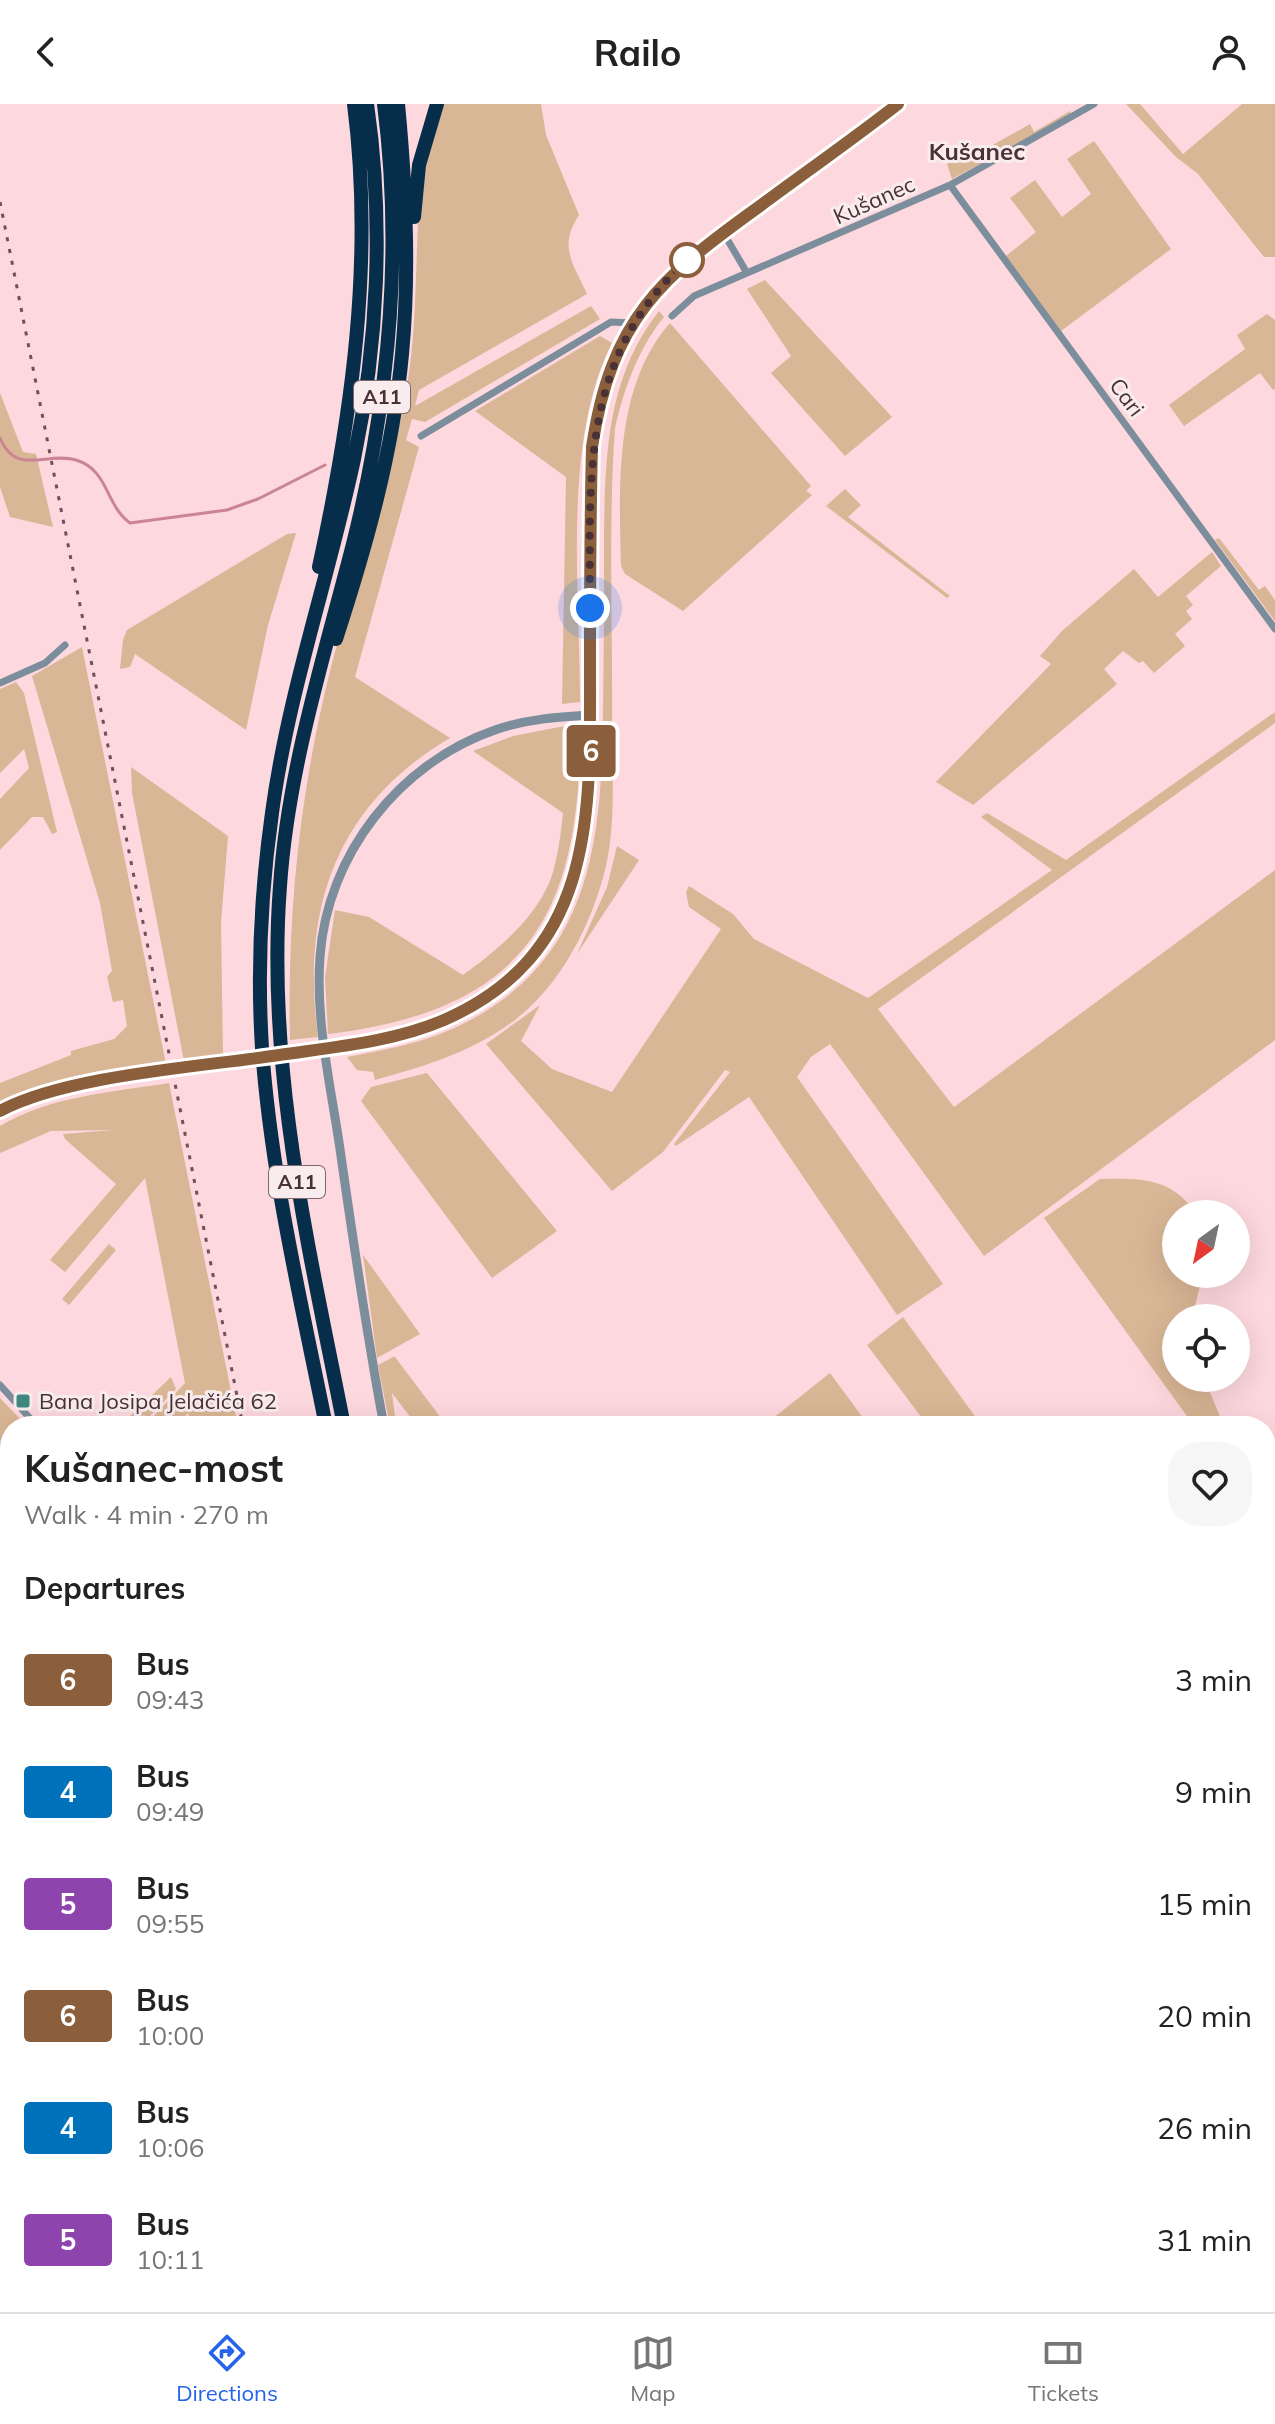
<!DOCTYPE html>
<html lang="en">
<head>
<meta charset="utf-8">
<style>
	:root { --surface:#fff; --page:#f6f6f6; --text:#222; --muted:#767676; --line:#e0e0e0; --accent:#2563eb }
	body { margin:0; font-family:Mulish,sans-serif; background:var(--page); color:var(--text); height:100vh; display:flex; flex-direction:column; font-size:30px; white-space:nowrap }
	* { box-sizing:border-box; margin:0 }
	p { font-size:26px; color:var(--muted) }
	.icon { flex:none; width:44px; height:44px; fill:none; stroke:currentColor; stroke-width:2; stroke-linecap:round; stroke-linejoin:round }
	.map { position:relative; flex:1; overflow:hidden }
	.details { position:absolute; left:0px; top:1312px; width:1276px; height:896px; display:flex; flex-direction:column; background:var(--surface); border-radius:32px 32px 0 0; box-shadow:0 8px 32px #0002 }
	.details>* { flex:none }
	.badge { padding:0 16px; border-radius:6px; font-size:28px; line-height:52px }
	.needle { width:52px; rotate:213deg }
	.fabs { position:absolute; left:1162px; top:1096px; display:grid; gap:16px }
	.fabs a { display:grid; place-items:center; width:88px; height:88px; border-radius:50%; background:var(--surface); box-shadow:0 8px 32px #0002; font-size:40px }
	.you { position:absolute; width:40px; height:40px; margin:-20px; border:6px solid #fff; border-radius:50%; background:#1a73e8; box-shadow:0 0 0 12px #1a73e833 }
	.map>.badge { position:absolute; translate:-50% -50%; box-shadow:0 0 0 4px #fff }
	h2 { padding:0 24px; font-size:30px; line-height:72px }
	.round { display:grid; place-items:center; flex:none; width:84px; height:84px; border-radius:32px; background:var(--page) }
	.overview { display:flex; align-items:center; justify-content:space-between; height:136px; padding:0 24px }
	h1 { font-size:38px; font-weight:700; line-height:60px }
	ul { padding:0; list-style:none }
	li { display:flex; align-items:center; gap:24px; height:112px; padding:0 24px }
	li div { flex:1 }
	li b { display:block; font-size:30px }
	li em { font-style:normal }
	li .badge { min-width:88px; font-weight:700; text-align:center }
	header { display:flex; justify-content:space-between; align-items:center; height:104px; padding:0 24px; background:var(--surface); font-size:36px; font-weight:700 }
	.tab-bar { display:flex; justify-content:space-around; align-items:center; height:112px; border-top:2px solid var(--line); background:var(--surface); font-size:22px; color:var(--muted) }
	.tab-bar a { display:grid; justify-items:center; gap:4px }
	.tab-bar .on { color:var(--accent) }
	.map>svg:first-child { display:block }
</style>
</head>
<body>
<header><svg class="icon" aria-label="back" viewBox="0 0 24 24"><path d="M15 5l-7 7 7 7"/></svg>Railo<svg class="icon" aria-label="person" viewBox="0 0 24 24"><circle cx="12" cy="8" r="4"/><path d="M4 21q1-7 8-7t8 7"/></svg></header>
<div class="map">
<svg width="1275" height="2208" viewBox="0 0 1275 2208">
	<rect width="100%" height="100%" fill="#fdd8de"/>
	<path fill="#d9b695" d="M442 0H541L546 31 579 111C558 143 573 159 587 190L419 286 415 302 591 202 600 215 425 318 412 315 406 336 419 343 355 573 450 634C335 702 301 806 318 933L290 936C287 809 300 686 331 563 355 470 391 377 407 282 420 206 413 128 424 52 427 34 436 16 442 0Z
		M1126 0H1140L1183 50 1242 0H1275V153H1264L1198 70 1176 53Z
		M1070 7 1071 11 952 75 947 60 973 47 975 51 1030 20 1034 28Z
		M1094 37 1171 145 1061 227 1006 152 1036 128 1010 94 1035 76 1062 113 1091 90 1067 55Z
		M765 176 892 313 845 352 771 269 791 252 747 185Z
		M659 207 664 213C638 245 624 285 615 324 608 423 613 523 612 623 612 668 616 717 606 762 594 813 567 869 528 905 485 944 430 961 375 976L373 968 357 966 347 953C383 946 419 940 452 925 593 861 602 737 603 602 604 545 604 488 604 432 605 351 607 273 659 207Z
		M1267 210 1275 216V285L1273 286 1260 269 1184 322 1169 301 1245 245 1237 231Z
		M670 219 811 382 806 387 812 391 683 507 625 470 621 462C619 382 614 282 670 219Z
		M600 232 612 239C562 337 580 488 580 598L562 600 566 373 475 307Z
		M0 289 23 348 36 350 53 423 10 413 0 383Z
		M845 385 861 401 848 413 950 492 947 494 826 402Z
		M296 429 268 521 246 626 135 550 130 563 120 565 123 536 127 526 287 430Z
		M1219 434 1259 486 1265 482 1275 496V517L1215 436Z
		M1212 448 1221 462 1186 492 1193 501 1186 507 1192 515 1175 530 1185 542 1154 569 1143 557 1139 559 1123 547 1104 565 1117 580 973 701 936 678 1051 560 1040 552 1062 527 1134 465 1158 493Z
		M82 543 166 960 62 976 0 999V979L71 951V947L114 935 127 922 123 896 113 898 107 873 112 867 100 799 32 572Z
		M16 578 24 589 57 728 52 730 43 713H32L0 746V695L29 664 24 645 0 669V585Z
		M1275 608V619L878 905 954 1003 1275 766V936L984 1152 830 940 811 953 797 973 943 1180 897 1211 749 993 676 1042 674 1040 730 968 725 966 663 1048 612 1087 486 940 540 901 521 937 552 965 612 988 721 825 689 803 686 788 689 782 733 810 754 835 868 894 1052 766 981 713 987 709 1066 756Z
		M570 621 580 622C581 812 526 906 328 930L325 873 335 806 369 813 463 871C498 846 543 809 554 764 559 746 561 727 563 709L473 647 513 632Z
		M131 663 228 732 221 818 223 951 184 957 132 689Z
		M617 742 639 756 577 850 607 783Z
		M427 969 557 1127 492 1174 361 997 371 983Z
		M169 979 238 1322H192L188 1309 175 1322H154L149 1317 185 1279 145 1074 65 1168 50 1156 116 1080 65 1035 63 1030 113 1026 51 1027 0 1049V1022C50 992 113 988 169 979Z
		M1100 1075C1137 1074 1171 1073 1193 1106L1195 1110H1176V1170H1203L1192 1214H1176V1274H1204L1224 1322H1194L1044 1114Z
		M109 1140 116 1146 69 1201 62 1195Z
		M363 1151 420 1230 377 1254Z
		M903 1213 982 1322H928L867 1241Z
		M395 1252V1253L447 1322H417L392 1289 396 1322H390L378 1261Z
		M830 1269 869 1322H763Z
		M171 1273 176 1285 148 1314 144 1311 131 1319 127 1315Z
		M0 1294 27 1322H10V1411L0 1404Z
		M10 1551V1718L0 1696V1555Z
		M10 1815V1947L0 1951V1819Z
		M76 2198H172L165 2201 168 2208H52Z
		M569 2198H690L708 2208H571Z
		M982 2198H1085L1076 2208H973Z"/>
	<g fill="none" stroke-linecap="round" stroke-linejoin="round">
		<path stroke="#cb8492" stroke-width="3" d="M0 334C16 373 47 347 76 356 109 366 105 401 130 419L227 406 258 395 325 361"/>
		<path stroke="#7c8d9c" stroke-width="7" d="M950 81 1275 525
			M723 128 747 169 950 81 1094 0
			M672 212 694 192 747 169
			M421 332 611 218 633 219
			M0 579 45 559 65 541
			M0 1281 37 1322
			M0 1409 10 1416
			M0 1778 10 1774
			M0 2002 10 1998
			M240 2198 243 2208"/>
		<path stroke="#7c8d9c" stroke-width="9" d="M384 1322C367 1232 354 1143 341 1052 332 987 315 919 320 853 327 751 399 659 495 626 526 615 558 613 591 611
			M555 2198 557 2208"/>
		<path stroke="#4b637a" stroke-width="10" d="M0 1007C67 971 194 964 271 952 329 943 393 940 447 914 598 843 591 708 590 566 590 492 590 417 592 343 610 216 661 172 760 102 806 68 853 35 898 0"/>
		<path stroke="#062e4b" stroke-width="14" d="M414 113 419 61 437 0
			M319 463C352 311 374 156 354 0
			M336 535C366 443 393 348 402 250 410 167 406 83 398 0
			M326 1322C301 1197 271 1071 262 944 257 865 261 787 272 709 288 589 329 473 354 355 378 240 384 117 367 0
			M344 1322C309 1144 266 966 280 782 288 665 324 553 353 440 389 296 403 148 384 0
			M498 2198 500 2208
			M515 2198 517 2208"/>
		<path stroke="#6d5257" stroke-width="3" stroke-dasharray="4 8" stroke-linecap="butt" d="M0 98 243 1322
			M417 2198 419 2208"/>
	</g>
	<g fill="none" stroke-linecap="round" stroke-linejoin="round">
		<g stroke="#fff" stroke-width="18">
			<path id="line" d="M0 1007C68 971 200 963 279 951 334 943 393 938 444 916 597 849 590 708 590 567 590 493 590 418 592 343 611 215 661 173 760 102 806 68 853 35 898 0"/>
		</g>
		<use href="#line" stroke="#8b5e3c" stroke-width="12"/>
		<path stroke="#493136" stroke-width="8" stroke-dasharray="0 14.4" d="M590 504C590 371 580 255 687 156"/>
	</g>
	<circle fill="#fff" stroke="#8b5e3c" stroke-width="4" cx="687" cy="156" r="16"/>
	<rect fill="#418880" stroke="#f9ecee" stroke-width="3" x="15" y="1289" width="16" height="16" rx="4"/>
	<g text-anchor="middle" stroke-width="6" stroke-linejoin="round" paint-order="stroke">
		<g fill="#f9ecee" stroke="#7e696d" stroke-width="2">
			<rect x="354" y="277" width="56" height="32" rx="6"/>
			<rect x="269" y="1062" width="56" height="32" rx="6"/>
		</g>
		<g font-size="20" font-weight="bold" fill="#493136">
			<text x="382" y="300">A11</text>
			<text x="297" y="1085">A11</text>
		</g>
		<g font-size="22" fill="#493136" stroke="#f9ecee">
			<text transform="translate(874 96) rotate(-24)" y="8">Kušanec</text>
			<text transform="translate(1127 293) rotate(53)" y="8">Cari</text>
		</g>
		<g font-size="22" fill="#493136" stroke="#f9ecee" text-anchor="start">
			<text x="39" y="1305">Bana Josipa Jelačića 62</text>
		</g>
		<g font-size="24" font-weight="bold" fill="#493136" stroke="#f9ecee">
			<text x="977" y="56">Kušanec</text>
		</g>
	</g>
</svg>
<div class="fabs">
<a><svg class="needle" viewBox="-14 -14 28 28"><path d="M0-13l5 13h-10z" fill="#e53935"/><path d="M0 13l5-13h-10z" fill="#767676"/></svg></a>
<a><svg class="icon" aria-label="locate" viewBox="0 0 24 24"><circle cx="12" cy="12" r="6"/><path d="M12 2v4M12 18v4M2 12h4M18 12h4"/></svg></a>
</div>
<div class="you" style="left:590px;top:504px"></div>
<b class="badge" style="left:591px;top:647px;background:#8b5e3c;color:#fff">6</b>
<section class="details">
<div class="overview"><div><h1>Kušanec-most</h1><p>Walk · 4 min · 270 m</p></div><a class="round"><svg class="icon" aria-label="heart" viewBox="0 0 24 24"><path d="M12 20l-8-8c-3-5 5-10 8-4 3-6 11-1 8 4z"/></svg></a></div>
<h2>Departures</h2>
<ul>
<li><span class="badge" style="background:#8b5e3c;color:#fff">6</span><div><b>Bus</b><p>09:43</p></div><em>3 min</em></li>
<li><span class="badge" style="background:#0072bc;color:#fff">4</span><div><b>Bus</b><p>09:49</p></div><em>9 min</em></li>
<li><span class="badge" style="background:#8e44ad;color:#fff">5</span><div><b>Bus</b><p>09:55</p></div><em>15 min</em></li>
<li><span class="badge" style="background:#8b5e3c;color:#fff">6</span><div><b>Bus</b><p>10:00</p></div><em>20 min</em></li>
<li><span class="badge" style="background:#0072bc;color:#fff">4</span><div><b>Bus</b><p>10:06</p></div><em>26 min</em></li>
<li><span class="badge" style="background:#8e44ad;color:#fff">5</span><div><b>Bus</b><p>10:11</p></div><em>31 min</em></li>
</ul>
</section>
</div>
<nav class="tab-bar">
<a class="on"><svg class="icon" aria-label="directions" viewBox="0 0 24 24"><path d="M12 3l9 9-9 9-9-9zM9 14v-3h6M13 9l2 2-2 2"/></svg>Directions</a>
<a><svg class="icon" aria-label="map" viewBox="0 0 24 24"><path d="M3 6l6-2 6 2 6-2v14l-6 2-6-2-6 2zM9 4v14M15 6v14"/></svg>Map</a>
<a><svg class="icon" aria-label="tickets" viewBox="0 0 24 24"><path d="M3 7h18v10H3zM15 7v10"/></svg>Tickets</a>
</nav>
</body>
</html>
